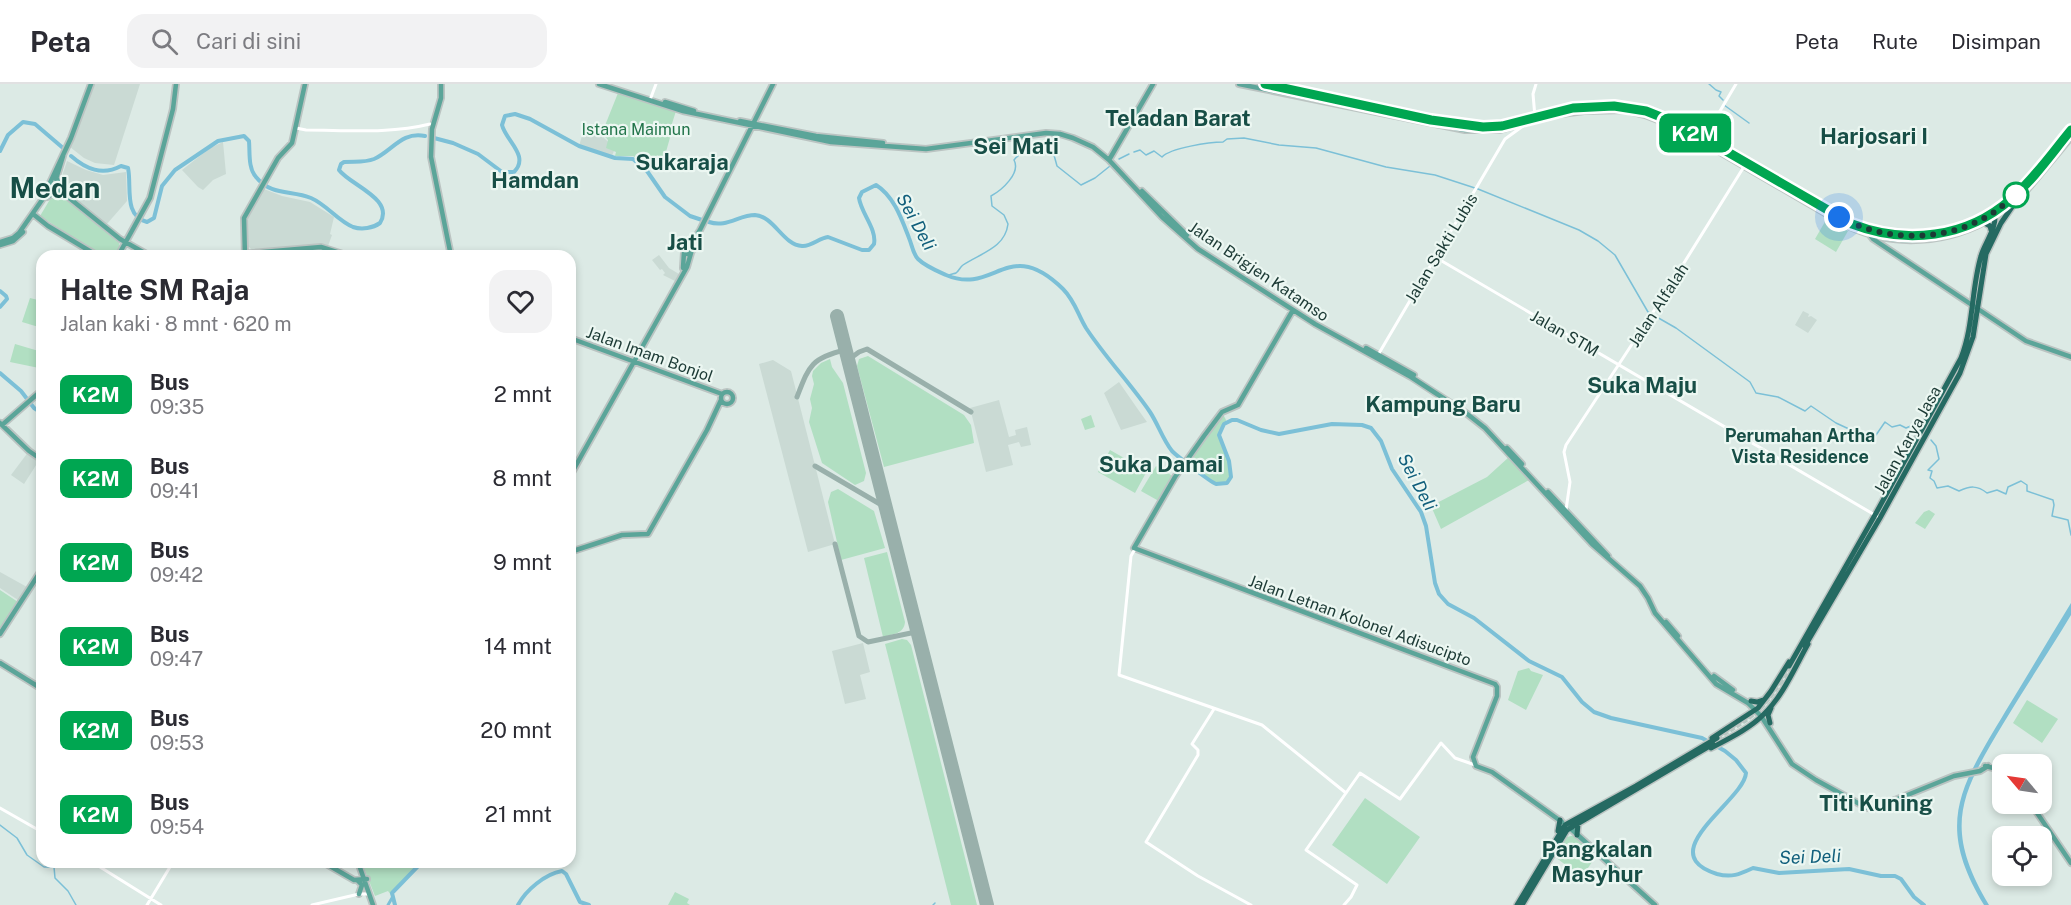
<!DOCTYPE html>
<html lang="id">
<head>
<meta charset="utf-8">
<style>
	:root { --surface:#fff; --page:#f2f2f3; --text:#2b2b33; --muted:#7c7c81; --line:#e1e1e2 }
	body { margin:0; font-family:"Public Sans",sans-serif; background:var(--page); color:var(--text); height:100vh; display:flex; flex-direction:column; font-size:22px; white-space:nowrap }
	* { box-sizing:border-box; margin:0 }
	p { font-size:20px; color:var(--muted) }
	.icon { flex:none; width:33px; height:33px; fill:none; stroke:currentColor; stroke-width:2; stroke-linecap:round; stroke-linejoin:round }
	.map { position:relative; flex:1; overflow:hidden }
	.sheet { position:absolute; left:36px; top:166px; width:540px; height:618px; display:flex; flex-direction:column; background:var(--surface); border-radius:18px; box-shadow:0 3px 9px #0003 }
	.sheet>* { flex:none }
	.badge { padding:0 12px; border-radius:9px; font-size:21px; line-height:39px }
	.needle { width:39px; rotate:299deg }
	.tools { position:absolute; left:1992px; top:670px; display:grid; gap:12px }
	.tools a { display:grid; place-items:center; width:60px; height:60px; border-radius:12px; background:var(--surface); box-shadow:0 3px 9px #0003; font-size:30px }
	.you { position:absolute; width:30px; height:30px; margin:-15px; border:4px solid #fff; border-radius:50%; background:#1a73e8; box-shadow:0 0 0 9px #1a73e833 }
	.map>.badge { position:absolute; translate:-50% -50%; box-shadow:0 0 0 3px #fff }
	.round { display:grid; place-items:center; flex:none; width:63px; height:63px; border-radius:18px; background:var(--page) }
	.summary { display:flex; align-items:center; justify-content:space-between; height:102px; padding:0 24px }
	h1 { font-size:28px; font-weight:700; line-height:45px }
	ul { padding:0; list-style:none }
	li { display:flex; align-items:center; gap:18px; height:84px; padding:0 24px }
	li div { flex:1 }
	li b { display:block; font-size:22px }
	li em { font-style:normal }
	li .badge { min-width:66px; font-weight:700; text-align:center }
	header { display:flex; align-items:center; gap:36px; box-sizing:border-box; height:84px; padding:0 30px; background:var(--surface); border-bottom:2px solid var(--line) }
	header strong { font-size:28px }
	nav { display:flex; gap:33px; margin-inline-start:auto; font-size:21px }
	.search { width:420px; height:54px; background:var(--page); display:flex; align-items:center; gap:15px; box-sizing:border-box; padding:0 21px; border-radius:18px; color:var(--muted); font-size:22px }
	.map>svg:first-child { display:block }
</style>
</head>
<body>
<header>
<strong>Peta</strong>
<div class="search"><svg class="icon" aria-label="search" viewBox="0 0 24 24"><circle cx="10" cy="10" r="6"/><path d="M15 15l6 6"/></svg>Cari di sini</div>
<nav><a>Peta</a><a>Rute</a><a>Disimpan</a></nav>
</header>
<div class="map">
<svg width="2071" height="821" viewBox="0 0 2071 821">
	<rect width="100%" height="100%" fill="#dceae5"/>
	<path fill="#cadad4" d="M93 0H140L114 81 95 79 84 74 70 63Z
		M584 45 605 51 604 54 615 64 612 72 579 62Z
		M223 58 226 90 213 96 203 106 198 103 182 86 210 64Z
		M67 77 86 86 103 91 126 88 127 117 106 141 62 103V92Z
		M264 105 282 112 310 118 334 133 330 150 332 151 328 162 252 166 248 162 247 136Z
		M659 171 669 184 679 190 675 197 663 191 665 189 662 185 660 186 652 176Z
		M1803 227 1809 230 1808 233 1811 232 1817 236 1808 249 1795 241Z
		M773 276 791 287 835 460 808 468 759 280Z
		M1119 298 1137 324 1147 338 1121 346 1104 309Z
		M999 316 1009 353 1016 351 1015 346 1027 343 1031 361 1021 363 1019 358 1008 361 1013 381 986 388 970 324Z
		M29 367 40 375 24 400 11 391Z
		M0 488 27 503 18 516 0 504Z
		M863 559 870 588 860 591 866 615 845 620 832 567Z"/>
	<path fill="#b1dfc2" d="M618 9 676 27 669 49 671 50 664 75 657 71 648 85 641 77 633 72H615L616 68 606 64 608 56 602 49Z
		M57 108 119 159 120 163 115 172H102L40 132 52 112Z
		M1826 136 1848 147 1836 168 1815 155Z
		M30 214 42 217V244L22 238Z
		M15 260 42 268 39 284 10 278Z
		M868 272 964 331 971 341 974 359 884 383 857 282 859 275Z
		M830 275 832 283 843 299 866 389 864 397 855 401 822 379 809 338 812 324 810 315 814 300 812 292 813 287 821 279Z
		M1223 330 1227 338C1209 352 1232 375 1231 393L1227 399 1216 400 1189 379Z
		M1091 331 1095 343 1085 346 1081 335Z
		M1110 366 1147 387 1135 409 1098 388Z
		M1509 373 1529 396 1441 445 1431 422 1487 393Z
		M1156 382 1171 391 1172 397 1161 416H1157L1141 407Z
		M838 405 874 427 885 464 841 476 828 418 831 408Z
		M1929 426 1935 430 1925 445 1915 439 1924 428Z
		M887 468 905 538C904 550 893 550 883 553L864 474Z
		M0 506 18 518 0 545Z
		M902 555 907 556 911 561 977 821H951L885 560Z
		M1529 584 1531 587 1543 591 1526 626 1508 616 1518 587Z
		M2027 616 2058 635 2042 659 2013 639Z
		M1365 714 1420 753 1387 800 1332 761Z
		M1575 751 1598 769 1582 793 1555 773 1567 753Z
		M362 779H422L391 811 388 807 375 812Z
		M675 808 689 815 687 819 690 821H668Z"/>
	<path fill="#7cc0d7" d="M2071 519V531C2049 568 2025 603 2003 640 1960 711 1943 744 1989 821H1984C1934 739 1961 702 2005 628 2027 592 2049 555 2071 519Z"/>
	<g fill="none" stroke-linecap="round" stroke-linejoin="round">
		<path stroke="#7cc0d7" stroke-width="1.5" d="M1709 0 1716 6 1721 8 1719 12 1723 16
			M1724 21 1749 39
			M1134 68 1140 66 1146 71 1154 67 1162 73C1170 64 1210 58 1223 58L1227 55 1244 54 1279 61 1316 64 1386 83 1435 91 1478 105 1579 146 1598 157 1615 171 1648 228 1676 244 1724 279 1750 298 1756 309 1778 313 1805 327 1811 322 1836 339 1849 345 1854 352 1863 356 1876 351 1885 338 1892 343 1900 341 1906 344 1913 341 1919 345
			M1119 75 1129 70
			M948 192C950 190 954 190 956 189 959 187 960 183 963 181 981 169 1005 164 1008 140L1004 131 992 122 991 112C1002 106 1021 89 1014 76 1021 67 1035 59 1047 61L1049 68 1054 71 1057 82 1081 101 1095 94 1110 82
			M1931 356 1936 362 1939 375 1928 386 1932 387 1930 394 1934 397 1937 404 1948 402 1959 407C1970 402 1977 401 1987 409L1997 406 2006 410 2008 403 2021 397 2027 401V407L2053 416 2054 421 2052 432 2068 436 2071 451
			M0 741 17 754 27 771 44 783H54L55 794 68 807 76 821
			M933 821 935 819"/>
		<path stroke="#7cc0d7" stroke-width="3" d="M388 821 392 814"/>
		<path stroke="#7cc0d7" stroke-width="4" d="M434 54 453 59 478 70 502 88H514C530 72 506 57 502 41L505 32 515 30 530 35 579 62 615 74 633 75 647 87 665 113 690 132 702 136
			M0 67 8 51 23 38 35 40 63 64
			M71 72C86 85 102 92 121 82L128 84C132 102 123 132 147 138L154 134 162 102 175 86 218 57 244 52 249 57C250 69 248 84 256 93 271 112 291 106 311 114 327 121 338 137 353 143 362 146 373 144 380 139 395 115 350 101 339 86L341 80 344 78C355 77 364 79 374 75 392 67 402 47 425 52
			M709 138C726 144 739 131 755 131 774 132 783 161 802 162 811 163 819 154 828 153L862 166H869L874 160C877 145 861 129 859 114L862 108 876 101C894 112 902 136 909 154 912 161 913 170 918 175 925 182 937 187 946 191 995 212 1008 151 1063 205 1075 217 1078 231 1086 244 1105 273 1130 299 1150 328 1158 340 1163 356 1172 367 1177 372 1209 397 1216 400L1227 399 1231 393 1229 377 1219 351 1224 340 1232 336H1237L1261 346 1279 350 1332 340 1362 341 1371 344 1381 357 1392 385 1421 428 1426 442 1435 499 1439 510 1448 520 1474 534 1529 577 1562 593 1582 618 1594 628 1611 634 1702 654 1725 667 1736 676 1746 689C1744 717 1650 769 1717 790 1732 794 1740 790 1753 784L1779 789 1849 785 1881 792H1895L1901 795 1914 813 1924 821
			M0 207 6 212 7 215 0 223
			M0 289 21 307 34 324 42 329
			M395 821 392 809 422 778
			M518 821C526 806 545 790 562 787L566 790 580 818 589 821"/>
		<path stroke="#99b0ab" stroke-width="5" d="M848 276 859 268 867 265 971 328
			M797 313C809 282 811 274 845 266
			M815 382 885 423
			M835 460 859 552 868 558 911 549"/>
		<path stroke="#99b0ab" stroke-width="14" d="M837 232 987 821"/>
		<path stroke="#b6c7c2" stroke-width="5" stroke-dasharray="5 2.5" stroke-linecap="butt" d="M1782 601 1792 584
			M1717 654C1748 635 1762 628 1781 596"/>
		<g stroke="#bbc4c2" stroke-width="8">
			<path id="major" d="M441 0V14L432 45 431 73 451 172
				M599 0 683 27 831 58 926 65 1046 49 1060 50 1073 54 1093 63 1109 76 1162 133 1198 165 1315 240 1411 293 1466 329 1485 344 1592 460 1640 502 1648 514 1655 529 1716 600 1748 619 1761 632 1792 680 1816 696 1865 723 1873 725 1954 692 1980 687 1988 682
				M1239 0 1465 46H1500L1554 31 1584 27 1625 26 1645 31 1679 44 1844 140C1893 165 1949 160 1995 132
				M1264 0C1336 13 1408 38 1481 43 1504 44 1525 35 1548 29 1592 17 1641 19 1681 41L1837 132C1887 158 1945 159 1994 128
				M665 18 694 27
				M740 37 816 52 883 59
				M1109 76 1153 0
				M56 93 63 109 120 155 150 172
				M56 95 63 72
				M1142 107 1187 151
				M47 113 57 107 63 109
				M33 130 48 142 98 172
				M1870 151 1873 155 2026 257 2071 273
				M0 158 13 154 19 149 42 116 71 54 91 0
				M0 161 13 157 23 148
				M688 162 692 164V167L687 170 684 168V165L692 159 700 146 773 0
				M118 172 150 114 173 25 176 0
				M218 172 321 163 349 172
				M245 172 244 134 278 74 292 59 305 0
				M683 184 684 168
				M1293 226 1238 321 1222 328 1204 352 1175 393 1134 464 1495 600 1497 603V612L1473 673 1476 682 1492 688 1562 738
				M570 254 722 310
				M1366 264 1414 291
				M721 314a6 6 0 1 1 12 0a6 6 0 1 1-12 0Z
				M0 339 29 367 42 376
				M2 341 42 306
				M1507 364 1522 380
				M570 392 687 183 691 169
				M1548 408 1608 472
				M570 468 622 451 648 450 707 346 721 316
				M1666 538 1678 552
				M0 550 42 485
				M0 579 42 605
				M1714 592 1733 606
				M1985 682 2002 686
				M2031 720 2071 779
				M1570 744 1655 821
				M323 778 354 796 367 795
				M358 778 373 821
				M358 797 362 801 359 810"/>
		</g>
		<g stroke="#bbc4c2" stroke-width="8">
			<path id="highway" d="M1995 132 2020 114 2071 53
				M1985 139 1990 142 1991 146
				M1805 562 1880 434 1960 289 1973 253 1986 170 2001 139 2014 120
				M1789 582 1875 431 1961 274C1974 241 1971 206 1981 172 1984 160 1999 141 1994 128L2027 99 2071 46
				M1751 617 1757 618 1763 616
				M1770 639 1768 631 1771 624
				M1712 654 1758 624 1771 607 1789 578
				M1711 664C1728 655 1749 645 1763 631 1783 612 1795 583 1808 560
				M1558 747 1560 736
				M1577 751 1578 740
				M1517 821 1565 741 1636 702 1717 654
				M1522 821 1567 746 1713 660"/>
		</g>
		<path stroke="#fff" stroke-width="3" d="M650 16 656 0
			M1535 33 1533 10 1536 0
			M296 44 306 46C346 46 390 50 430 40
			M1704 54 1736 0
			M1435 173 1880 434
			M1378 271 1505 55 1523 42
			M1566 426 1570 398 1564 368 1566 361 1659 219 1745 81
			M1135 465 1131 472 1119 591 1262 641 1346 709
			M1214 625 1192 660 1198 666V671L1146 758 1198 792 1251 821
			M0 724 42 748
			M92 778 161 821
			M147 821 173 778
			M312 821 359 810H369
			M1344 821 1351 813 1357 801 1306 766 1360 689 1400 715 1441 659 1455 674 1475 681"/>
		<use href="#major" stroke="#5ba599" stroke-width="4.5"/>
		<use href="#highway" stroke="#256a62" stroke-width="5"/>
	</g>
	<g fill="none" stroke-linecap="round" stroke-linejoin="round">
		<g stroke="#fff" stroke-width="14">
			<path id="line" d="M1265 0 1431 36 1483 43 1502 42 1573 24 1614 22 1646 27 1681 41 1852 140C1906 161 1967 154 2011 115 2034 95 2052 69 2071 46"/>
		</g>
		<use href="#line" stroke="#00a651" stroke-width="9"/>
		<path stroke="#1c3a35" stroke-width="6" stroke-dasharray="0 10.8" d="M1839 133C1885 157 1940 159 1986 133 1997 127 2006 119 2016 111"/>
	</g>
	<circle fill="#fff" stroke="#00a651" stroke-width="3" cx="2016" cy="111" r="12"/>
	<g text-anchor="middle" stroke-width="4.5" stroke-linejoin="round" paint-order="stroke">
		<g font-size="16" fill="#22754b" stroke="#ecf7f2">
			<text x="636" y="51">Istana Maimun</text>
		</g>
		<g font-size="16" fill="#1c3a35" stroke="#ecf7f2">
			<text transform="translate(1441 164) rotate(-59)" y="6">Jalan Sakti Lubis</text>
			<text transform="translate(1259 187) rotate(34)" y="6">Jalan Brigjen Katamso</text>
			<text transform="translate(1658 221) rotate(-57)" y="6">Jalan Alfalah</text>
			<text transform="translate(1565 249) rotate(30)" y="6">Jalan STM</text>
			<text transform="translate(650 270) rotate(20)" y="6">Jalan Imam Bonjol</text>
			<text transform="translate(1907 356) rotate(-61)" y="6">Jalan Karya Jasa</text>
			<text transform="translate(1360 536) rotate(20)" y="6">Jalan Letnan Kolonel Adisucipto</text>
		</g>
		<g font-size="18" font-style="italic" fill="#115f7c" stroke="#ecf7f2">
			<text transform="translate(916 138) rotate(61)" y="6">Sei Deli</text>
			<text transform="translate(1417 398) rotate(62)" y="6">Sei Deli</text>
			<text transform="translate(1810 773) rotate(-2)" y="6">Sei Deli</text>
		</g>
		<g font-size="18" font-weight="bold" fill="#174e46" stroke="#ecf7f2">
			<text x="1800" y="358">Perumahan Artha<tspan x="1800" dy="21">Vista Residence</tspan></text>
		</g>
		<g font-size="22" font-weight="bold" fill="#174e46" stroke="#ecf7f2">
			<text x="1178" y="42">Teladan Barat</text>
			<text x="1874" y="60">Harjosari I</text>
			<text x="1016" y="70">Sei Mati</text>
			<text x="682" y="86">Sukaraja</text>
			<text x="535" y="104">Hamdan</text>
			<text x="685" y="166">Jati</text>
			<text x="1642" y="309">Suka Maju</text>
			<text x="1443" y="328">Kampung Baru</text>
			<text x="1161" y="388">Suka Damai</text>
			<text x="1876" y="727">Titi Kuning</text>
			<text x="1597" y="773">Pangkalan<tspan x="1597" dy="25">Masyhur</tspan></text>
		</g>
		<g font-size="28" font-weight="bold" fill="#174e46" stroke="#ecf7f2">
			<text x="55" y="114">Medan</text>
		</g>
	</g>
</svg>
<div class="tools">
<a><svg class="needle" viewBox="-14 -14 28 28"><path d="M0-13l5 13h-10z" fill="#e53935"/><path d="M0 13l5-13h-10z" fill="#7c7c81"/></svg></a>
<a><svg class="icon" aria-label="locate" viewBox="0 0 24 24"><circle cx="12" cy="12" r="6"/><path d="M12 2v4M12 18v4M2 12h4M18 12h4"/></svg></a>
</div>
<div class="you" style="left:1839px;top:133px"></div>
<b class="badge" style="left:1695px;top:49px;background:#00a651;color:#fff">K2M</b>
<section class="sheet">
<div class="summary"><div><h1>Halte SM Raja</h1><p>Jalan kaki · 8 mnt · 620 m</p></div><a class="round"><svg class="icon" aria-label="heart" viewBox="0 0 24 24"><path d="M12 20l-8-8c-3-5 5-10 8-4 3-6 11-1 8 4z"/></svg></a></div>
<ul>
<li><span class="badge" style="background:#00a651;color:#fff">K2M</span><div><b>Bus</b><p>09:35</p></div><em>2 mnt</em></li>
<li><span class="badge" style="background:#00a651;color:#fff">K2M</span><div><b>Bus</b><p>09:41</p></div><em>8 mnt</em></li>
<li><span class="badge" style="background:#00a651;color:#fff">K2M</span><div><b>Bus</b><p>09:42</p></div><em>9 mnt</em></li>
<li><span class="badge" style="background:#00a651;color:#fff">K2M</span><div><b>Bus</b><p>09:47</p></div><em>14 mnt</em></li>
<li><span class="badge" style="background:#00a651;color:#fff">K2M</span><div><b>Bus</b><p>09:53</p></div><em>20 mnt</em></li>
<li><span class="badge" style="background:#00a651;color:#fff">K2M</span><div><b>Bus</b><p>09:54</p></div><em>21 mnt</em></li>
</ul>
</section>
</div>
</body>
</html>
